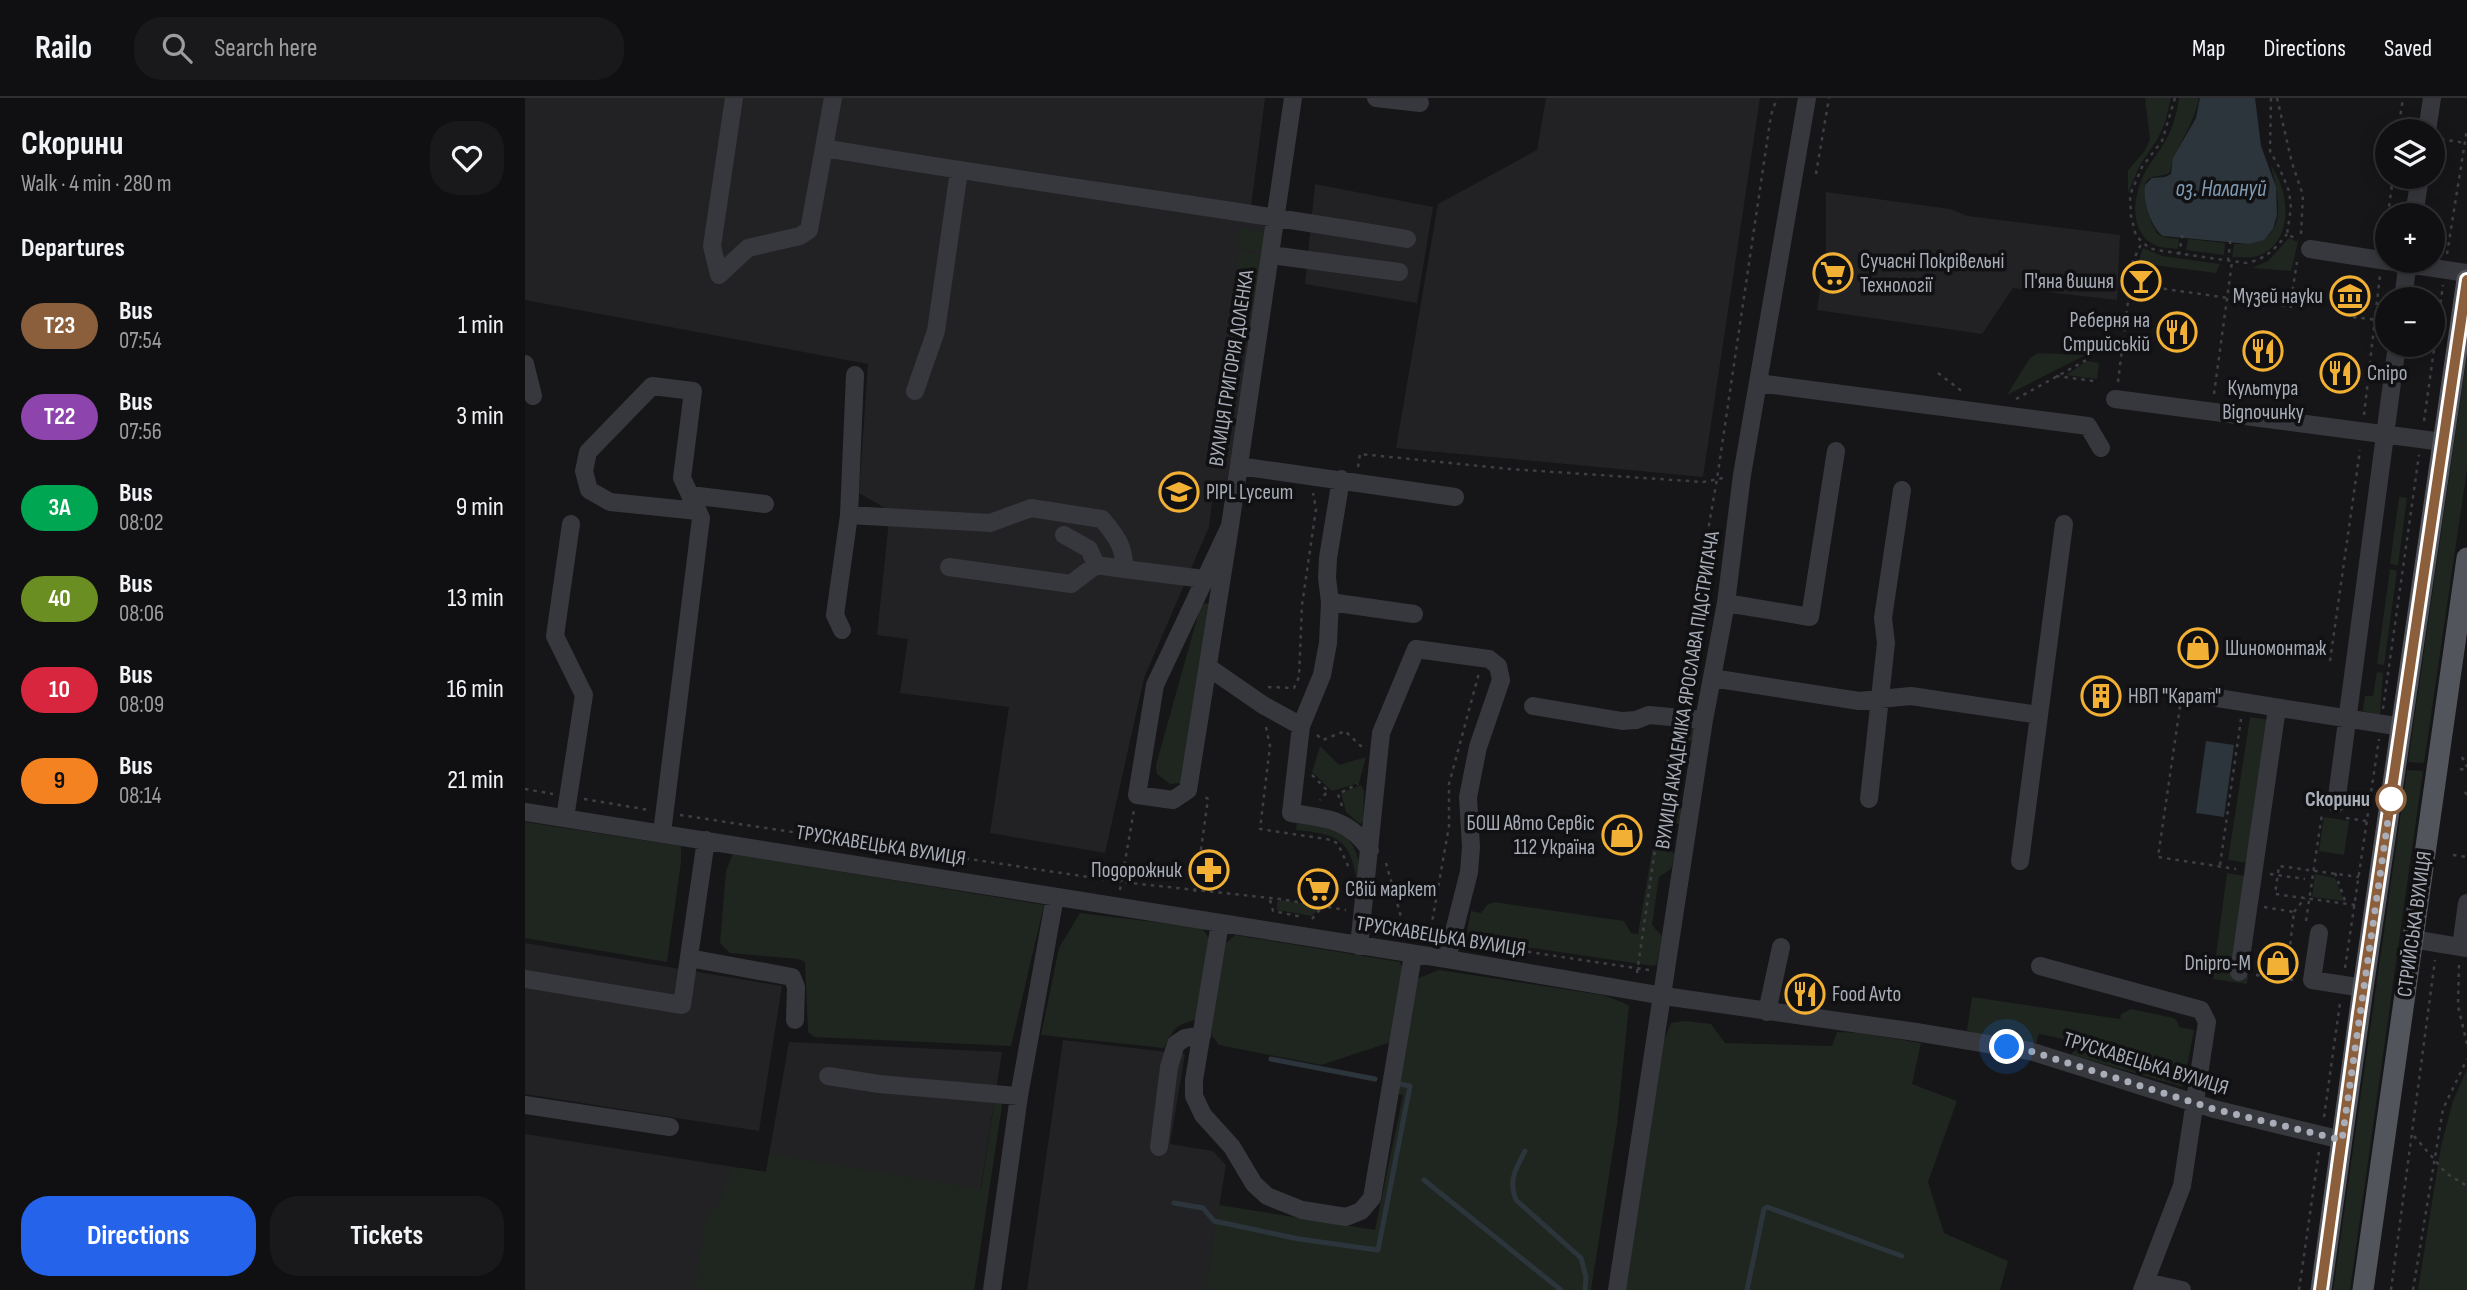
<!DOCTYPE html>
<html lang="en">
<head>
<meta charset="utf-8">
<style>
	:root { --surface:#101012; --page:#19191b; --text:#f1f3f6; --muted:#9c9d9f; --line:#303032; --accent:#2563eb }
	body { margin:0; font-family:"Sofia Sans Condensed",sans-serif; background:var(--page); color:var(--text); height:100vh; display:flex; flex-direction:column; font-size:26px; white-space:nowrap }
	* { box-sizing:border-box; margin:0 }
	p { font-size:23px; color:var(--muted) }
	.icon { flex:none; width:38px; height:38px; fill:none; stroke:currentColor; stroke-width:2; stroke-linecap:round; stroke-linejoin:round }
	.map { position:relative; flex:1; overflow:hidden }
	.details { display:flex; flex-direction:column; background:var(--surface); width:525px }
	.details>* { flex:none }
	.badge { padding:0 14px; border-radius:23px; font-size:24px; line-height:46px }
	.buttons { position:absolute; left:1850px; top:21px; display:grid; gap:14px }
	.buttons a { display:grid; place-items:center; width:70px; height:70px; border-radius:50%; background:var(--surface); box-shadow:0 4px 18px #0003,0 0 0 2px var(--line); font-size:35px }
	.you { position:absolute; width:35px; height:35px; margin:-18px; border:5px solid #fff; border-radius:50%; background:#1a73e8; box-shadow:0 0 0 10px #1a73e833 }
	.map>.badge { position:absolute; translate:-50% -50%; box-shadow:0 0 0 4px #fff }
	h2 { padding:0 21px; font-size:26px; line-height:63px }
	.round { display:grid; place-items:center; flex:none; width:74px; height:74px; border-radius:28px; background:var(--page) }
	.overview { display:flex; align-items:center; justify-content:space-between; height:119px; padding:0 21px }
	h1 { font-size:33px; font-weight:700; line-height:52px }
	.action { display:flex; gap:14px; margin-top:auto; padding:14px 21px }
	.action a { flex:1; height:80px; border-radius:28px; background:var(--accent); color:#fff; font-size:28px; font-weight:700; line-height:80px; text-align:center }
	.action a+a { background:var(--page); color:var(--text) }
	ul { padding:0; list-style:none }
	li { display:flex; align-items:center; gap:21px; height:91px; padding:0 21px }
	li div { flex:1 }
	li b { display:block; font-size:26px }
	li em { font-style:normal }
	li .badge { min-width:77px; font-weight:700; text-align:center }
	header { display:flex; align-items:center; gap:42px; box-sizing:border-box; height:98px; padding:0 35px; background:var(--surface); border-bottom:2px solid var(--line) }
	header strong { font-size:33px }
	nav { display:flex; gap:38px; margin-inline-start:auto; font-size:24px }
	.search { width:490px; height:63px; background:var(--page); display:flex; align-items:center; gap:18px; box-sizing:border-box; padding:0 24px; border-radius:28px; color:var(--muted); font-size:26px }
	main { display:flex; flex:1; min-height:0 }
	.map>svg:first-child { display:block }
</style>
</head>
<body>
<header>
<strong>Railo</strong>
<div class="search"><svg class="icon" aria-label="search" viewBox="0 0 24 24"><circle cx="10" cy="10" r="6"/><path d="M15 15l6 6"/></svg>Search here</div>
<nav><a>Map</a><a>Directions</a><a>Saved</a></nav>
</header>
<main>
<section class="details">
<div class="overview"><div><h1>Скорини</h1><p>Walk · 4 min · 280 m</p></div><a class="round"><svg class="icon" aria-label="heart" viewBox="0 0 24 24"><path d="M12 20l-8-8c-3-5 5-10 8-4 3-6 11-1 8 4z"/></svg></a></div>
<h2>Departures</h2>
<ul>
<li><span class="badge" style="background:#8b5e3c;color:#fff">Т23</span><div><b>Bus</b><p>07:54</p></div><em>1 min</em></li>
<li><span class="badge" style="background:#8e44ad;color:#fff">Т22</span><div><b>Bus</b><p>07:56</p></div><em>3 min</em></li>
<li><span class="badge" style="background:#00a651;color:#fff">3А</span><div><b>Bus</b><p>08:02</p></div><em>9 min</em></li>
<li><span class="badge" style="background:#6b8e23;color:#fff">40</span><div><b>Bus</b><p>08:06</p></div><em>13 min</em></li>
<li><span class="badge" style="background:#d7263d;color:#fff">10</span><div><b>Bus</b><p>08:09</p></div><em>16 min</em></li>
<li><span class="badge" style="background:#f58220;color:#111">9</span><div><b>Bus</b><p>08:14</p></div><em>21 min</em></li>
</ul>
<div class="action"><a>Directions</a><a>Tickets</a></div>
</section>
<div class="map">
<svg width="1942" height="1192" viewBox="0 0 1942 1192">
	<rect width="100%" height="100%" fill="#161618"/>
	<path fill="#222225" d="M0 0H740L724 124 746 129 701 390 689 388 684 429 619 580 580 755 465 735 484 609 375 595 383 541 352 537 365 413 334 395 343 266 0 202Z
		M1021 0H1235L1178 379 871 350 913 106 1012 52Z
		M790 86 908 109 892 205 780 186Z
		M1301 94 1425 111 1443 118 1595 137 1592 202 1488 190 1457 236 1292 212 1301 151Z
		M0 845 257 888 234 1033 0 996Z
		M538 942 660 956 645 1046 688 1053 701 1067 680 1192H502Z
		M264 944 477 954 453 1108 433 1105 419 1192H0V1036L241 1074Z"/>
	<path fill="#1e261f" d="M1620 0H1646L1640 25 1632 42 1615 67 1603 95V72L1619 54 1625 42Z
		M1654 0H1674C1669 27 1651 48 1645 74 1638 80 1627 75 1621 84 1615 93 1626 129 1633 136 1638 140 1647 140 1654 141L1653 151C1644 150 1633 150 1626 145 1603 130 1609 95 1620 74 1626 63 1635 53 1641 42 1648 29 1652 15 1654 0Z
		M1746 68C1764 92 1770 142 1735 157 1726 161 1717 159 1707 159L1709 146C1764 148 1756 107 1746 68Z
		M716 130 744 135 740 155 712 150Z
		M1764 140 1773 144 1766 173 1727 170 1743 163Z
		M1663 141 1700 145 1699 157 1661 152Z
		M1618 150 1637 158 1695 166 1691 175 1613 165Z
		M714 153 738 157 730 207 706 203Z
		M1513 255 1560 257 1482 297 1505 260Z
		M1942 257V371L1899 665 1883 664Z
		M1562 263 1574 265 1572 281 1541 277Z
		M1874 399 1882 400 1873 467 1865 466Z
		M1865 471 1872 473 1859 567 1852 566Z
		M685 505 656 685 645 686 632 676 631 667 676 506Z
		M1852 574 1858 575 1855 617 1838 613 1840 598H1848Z
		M1725 619 1745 622 1723 765 1703 762Z
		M1151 622 1170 630V639L1155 652 1148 701 1157 711 1155 725 1144 729 1135 728Z
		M795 648 814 667 841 659 834 685 807 693 787 674Z
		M1882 672 1898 673 1825 1192H1808Z
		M836 687 839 693 838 723 835 726 821 714 816 695Z
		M1799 719 1824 723 1819 757 1794 753Z
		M772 723C812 726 837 739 835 783H832C825 740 811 736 771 732Z
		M0 724 156 748V764L142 864 0 840Z
		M1128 748 1140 749 1150 756 1146 771 1134 779 1127 827 1137 838 1132 866 1129 868 941 840 946 813 956 815 962 807 969 804 1099 823 1106 835 1113 836Z
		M208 756 519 807 486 948 289 939 283 934 280 864 273 861 205 855 195 845 201 773Z
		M1702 775 1721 778 1708 876 1723 878 1722 886 1688 881Z
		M1790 776 1810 780 1819 803 1787 799Z
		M756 802 796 808 787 818 752 812V804Z
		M555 815 677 830 686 843 673 922C651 925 648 932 639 950L516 937 534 850Z
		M710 837 875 864 879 875 866 944 796 967 694 947 683 932 700 846Z
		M914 872 1077 897 1097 904 1104 908 1092 1027 1066 1192H680L694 1107 850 1132 878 997 870 995 889 887 894 880Z
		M1447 899 1595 921 1596 916 1606 911 1649 920 1652 923 1654 929 1669 932 1658 989 1547 957 1549 943 1514 936 1510 949 1442 933Z
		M1160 923 1186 926 1200 945 1307 948 1312 934 1335 935 1396 945 1387 986 1432 1003 1403 1084 1419 1135 1483 1163 1475 1192H1099L1137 947 1146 925Z
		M1942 971V1192H1893L1916 1048 1928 1003Z
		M470 1000 477 1005V1008L449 1192H170L182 1114 192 1108 207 1073 216 1070 241 1074 244 1056 456 1091Z"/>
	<path fill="#2c353c" d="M1675 0H1730L1736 48 1751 89 1752 117 1748 131 1739 142 1724 146 1638 138C1626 130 1617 101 1620 87L1627 80 1640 79 1646 76 1648 60 1671 20Z
		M1681 643 1709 647 1699 719 1671 715Z"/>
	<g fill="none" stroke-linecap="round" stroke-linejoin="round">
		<path stroke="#2c353c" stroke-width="5" d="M746 961 850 981
			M1000 1053C991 1070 983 1083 991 1102L1056 1160 1061 1179 1060 1192
			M899 1082 1036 1192
			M649 1105 678 1110 689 1123 774 1141 853 1152 885 988 875 986
			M1222 1192 1239 1111 1242 1109 1377 1158"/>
		<path stroke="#3d3f44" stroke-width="2.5" stroke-dasharray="3.5 5" stroke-linecap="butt" d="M1650 0 1637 43 1617 69 1605 97 1606 118 1611 138 1624 150 1631 152 1720 165C1740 162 1749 152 1762 136
			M1746 0 1745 53 1754 69 1764 93 1766 110 1762 136 1773 142
			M1752 0 1767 65 1778 97 1776 136
			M1873 33 1878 0
			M1916 41 1940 45
			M1291 76 1304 0
			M1863 117 1868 79
			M1859 146 1862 125
			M1922 156 1942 31
			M1654 157 1658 133
			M1703 163 1706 137
			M1605 186 1767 209
			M1765 209 1772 164
			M1828 219 1862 223
			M1413 275 1438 294
			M1531 278 1569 283
			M1593 284 1608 163 1617 144
			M1689 296 1707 164
			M1491 301 1565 260
			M1839 317 1855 177
			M1899 323 1918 187
			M833 369 835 356 985 371 1178 384 1198 380
			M1805 563 1835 352
			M743 589 769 590 774 579 777 507 791 411 788 395
			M1669 597 1657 595 1633 759 1711 771
			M1153 604 1192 381 1246 17 1252 0
			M1858 611 1894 357
			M741 629 745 648 735 731 807 742 813 746 824 770
			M792 637 798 642 820 633 838 650
			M1937 659 1942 669
			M1935 671 1942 672
			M787 677 803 693 795 702
			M0 691 28 696
			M1940 694 1942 697
			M59 701 124 712
			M817 708 813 696 833 686
			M155 717 596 784 755 801 821 812
			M1821 720 1842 723
			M1928 757 1942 759
			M861 765 878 826
			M1695 767 1716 621
			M1810 775 1821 805
			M1745 776 1780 781
			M595 792 609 712
			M670 794 683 701 679 698
			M745 802 748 813 777 819
			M1830 807 1750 796 1754 768 1834 779
			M1739 809 1769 814 1761 882
			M1769 814 1780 800
			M854 820 860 823 912 833
			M787 821 798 808
			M1781 823 1797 716
			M906 830 924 728V686L954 575
			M944 845 1124 872
			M1934 867 1933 908 1942 946
			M1820 870 1854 641
			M1112 875 1147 635
			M1731 877 1769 882
			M1799 1019 1815 905
			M1889 1038 1921 1075 1942 1088
			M1774 1192 1794 1053
			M1866 1192 1910 862
			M1888 1192 1918 1011 1942 961"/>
		<path stroke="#37383d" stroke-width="18" d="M209 0 187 148 194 177 223 150 275 138 284 132 308 0
			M851 0 895 5
			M1902 33 1907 0
			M299 50C493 83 688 108 882 141
			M1889 117 1895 79
			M1785 151 1862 163
			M746 157 874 174
			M1863 163 1942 175
			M1878 201 1883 163
			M0 266 8 298
			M1233 285 1563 328 1576 350
			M390 293 411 233 434 73
			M1590 301 1918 344
			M714 368 930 399
			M165 397 240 406
			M324 417 330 277
			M705 428 663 692 648 702 612 697 630 587 705 428 768 0
			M539 437 564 451 571 467
			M599 471 679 481
			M805 504 889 516
			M1201 505 1285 519 1311 353
			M317 532 310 517 324 417 465 425 506 410 577 421C591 438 600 449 599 471L571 467 546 486 424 469
			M683 569 738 607 776 628 766 715C801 720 824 721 845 752
			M1187 580 1334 603 1386 598 1514 617
			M1686 599 1877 629
			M1008 608 1097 623 1111 622 1124 617 1179 622
			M776 628 797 577 803 545 805 504 802 480 803 460 816 381
			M1344 701 1361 545 1358 520 1377 392
			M1811 706 1872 247
			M0 714 922 861 1139 898 1391 934 1505 953 1689 1011 1817 1042
			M40 720 59 597 30 538 46 426
			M137 735 176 420 157 380 168 293 127 288 63 354 59 373 64 392 85 404 173 413
			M1495 763 1539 426
			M695 825 669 982V998L678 1017 707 1049 729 1086 742 1098 777 1112 821 1119 836 1113 847 1100 888 857
			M1794 835 1787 882 1838 890
			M1887 841 1942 850
			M834 848 856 635 891 551 964 561 973 568 976 582 953 649 943 699 946 749 944 774 922 861
			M1936 849 1942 805
			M164 860 267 879 271 889 270 922
			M1515 868 1676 912 1682 924 1657 1088 1617 1192
			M1714 874 1752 610
			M0 881 157 907 181 742
			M1242 914 1256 849
			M303 978 354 986 494 998
			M0 1007 145 1029
			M634 1049 644 969 651 946 660 940 677 937
			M1620 1184 1657 1192
			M467 1192 494 998 530 799
			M1092 1192 1179 622 1201 505 1217 377 1282 0"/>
		<path stroke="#53555c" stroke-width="21" d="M1796 1192 1838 890 1942 182
			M1838 1192 1942 460"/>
	</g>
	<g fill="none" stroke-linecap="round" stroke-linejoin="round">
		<g stroke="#fff" stroke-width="16">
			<path id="line" d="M1796 1192 1834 915 1942 182"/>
		</g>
		<use href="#line" stroke="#8b5e3c" stroke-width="10"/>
		<path stroke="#a8adb8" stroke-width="7" stroke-dasharray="0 12.6" d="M1482 949 1505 953 1689 1011 1817 1042 1866 701"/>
	</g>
	<defs>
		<g id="supermarket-ring" transform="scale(2.0125)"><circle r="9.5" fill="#111113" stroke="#f2b134" stroke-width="1.5"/><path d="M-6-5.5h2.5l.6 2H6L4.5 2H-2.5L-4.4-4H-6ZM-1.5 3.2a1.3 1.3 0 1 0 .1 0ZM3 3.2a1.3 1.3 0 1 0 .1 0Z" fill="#f2b134"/></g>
		<g id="bar-ring" transform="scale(2.0125)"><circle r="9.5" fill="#111113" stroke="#f2b134" stroke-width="1.5"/><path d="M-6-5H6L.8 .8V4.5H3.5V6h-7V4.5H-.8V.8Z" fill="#f2b134"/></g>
		<g id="museum-ring" transform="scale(2.0125)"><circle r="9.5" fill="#111113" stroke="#f2b134" stroke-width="1.5"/><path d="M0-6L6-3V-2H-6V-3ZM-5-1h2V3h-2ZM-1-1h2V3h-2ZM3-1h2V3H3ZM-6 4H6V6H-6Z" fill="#f2b134"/></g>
		<g id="restaurant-ring" transform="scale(2.0125)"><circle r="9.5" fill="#111113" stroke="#f2b134" stroke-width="1.5"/><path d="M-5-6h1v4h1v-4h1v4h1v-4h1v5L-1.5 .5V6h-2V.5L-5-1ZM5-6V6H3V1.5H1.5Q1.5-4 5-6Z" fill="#f2b134"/></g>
		<g id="school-ring" transform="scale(2.0125)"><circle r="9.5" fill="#111113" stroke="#f2b134" stroke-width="1.5"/><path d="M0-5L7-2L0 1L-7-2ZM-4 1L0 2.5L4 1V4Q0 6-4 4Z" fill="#f2b134"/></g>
		<g id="shop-ring" transform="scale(2.0125)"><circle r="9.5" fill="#111113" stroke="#f2b134" stroke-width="1.5"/><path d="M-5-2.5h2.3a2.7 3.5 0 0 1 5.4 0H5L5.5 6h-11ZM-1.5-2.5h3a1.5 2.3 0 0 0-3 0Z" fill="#f2b134"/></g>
		<g id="building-ring" transform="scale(2.0125)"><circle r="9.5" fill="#111113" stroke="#f2b134" stroke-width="1.5"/><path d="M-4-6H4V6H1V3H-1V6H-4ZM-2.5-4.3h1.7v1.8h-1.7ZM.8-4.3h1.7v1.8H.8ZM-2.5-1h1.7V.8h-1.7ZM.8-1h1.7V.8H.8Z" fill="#f2b134"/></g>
		<g id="pharmacy-ring" transform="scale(2.0125)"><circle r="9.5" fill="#111113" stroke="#f2b134" stroke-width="1.5"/><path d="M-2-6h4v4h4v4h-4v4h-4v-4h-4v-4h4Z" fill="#f2b134"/></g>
	</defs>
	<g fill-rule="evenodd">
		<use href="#supermarket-ring" x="1308" y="175"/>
		<use href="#bar-ring" x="1616" y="183"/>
		<use href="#museum-ring" x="1825" y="198"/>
		<use href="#restaurant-ring" x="1652" y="234"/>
		<use href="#restaurant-ring" x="1738" y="253"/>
		<use href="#restaurant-ring" x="1815" y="275"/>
		<use href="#school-ring" x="654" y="394"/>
		<use href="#shop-ring" x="1673" y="550"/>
		<use href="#building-ring" x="1576" y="598"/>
		<use href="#shop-ring" x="1097" y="737"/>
		<use href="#pharmacy-ring" x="684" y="772"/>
		<use href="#supermarket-ring" x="793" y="791"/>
		<use href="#shop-ring" x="1753" y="865"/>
		<use href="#restaurant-ring" x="1280" y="896"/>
	</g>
	<circle fill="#fff" stroke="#8b5e3c" stroke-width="3.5" cx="1866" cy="701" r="14"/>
	<g text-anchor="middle" stroke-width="7" stroke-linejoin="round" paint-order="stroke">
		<g font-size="21" fill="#a8adb8" stroke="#111113" text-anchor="start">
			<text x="1335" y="170">Сучасні Покрівельні<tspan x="1335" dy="24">Технології</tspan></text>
			<text x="1589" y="190" text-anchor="end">П'яна вишня</text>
			<text x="1798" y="205" text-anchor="end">Музей науки</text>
			<text x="1625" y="229" text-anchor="end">Реберня на<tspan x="1625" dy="24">Стрийській</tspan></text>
			<text x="1842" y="282">Спіро</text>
			<text x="1738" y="297" text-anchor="middle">Культура<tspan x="1738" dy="24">Відпочинку</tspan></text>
			<text x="681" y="401">PIPL Lyceum</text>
			<text x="1700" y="557">Шиномонтаж</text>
			<text x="1603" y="605">НВП "Карат"</text>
			<text x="1070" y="732" text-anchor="end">БОШ Авто Сервіс<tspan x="1070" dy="24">112 Україна</tspan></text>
			<text x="657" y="779" text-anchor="end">Подорожник</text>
			<text x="820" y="798">Свiй маркет</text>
			<text x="1726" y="872" text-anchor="end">Dnipro-M</text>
			<text x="1307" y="903">Food Avto</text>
		</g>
		<g font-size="21" fill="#a8adb8" stroke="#111113">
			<text transform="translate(706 270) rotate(-81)" y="7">ВУЛИЦЯ ГРИГОРІЯ ДОЛЕНКА</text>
			<text transform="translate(1162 592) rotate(-81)" y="7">ВУЛИЦЯ АКАДЕМІКА ЯРОСЛАВА ПІДСТРИГАЧА</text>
			<text transform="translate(356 747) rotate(9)" y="7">ТРУСКАВЕЦЬКА ВУЛИЦЯ</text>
			<text transform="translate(1889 826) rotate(-82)" y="7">СТРИЙСЬКА ВУЛИЦЯ</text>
			<text transform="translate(916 838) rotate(9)" y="7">ТРУСКАВЕЦЬКА ВУЛИЦЯ</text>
			<text transform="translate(1621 965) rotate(17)" y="7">ТРУСКАВЕЦЬКА ВУЛИЦЯ</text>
		</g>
		<g font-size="21" font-weight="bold" fill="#a8adb8" stroke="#111113" text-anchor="end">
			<text x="1845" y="708">Скорини</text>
		</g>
		<g font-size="23" font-style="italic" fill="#7f9bb3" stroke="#111113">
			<text x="1696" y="98">оз. Налануй</text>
		</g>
	</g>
</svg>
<div class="buttons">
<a><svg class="icon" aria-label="layers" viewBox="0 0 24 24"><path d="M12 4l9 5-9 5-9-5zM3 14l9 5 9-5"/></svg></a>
<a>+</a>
<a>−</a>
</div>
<div class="you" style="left:1482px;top:949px"></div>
</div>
</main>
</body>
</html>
